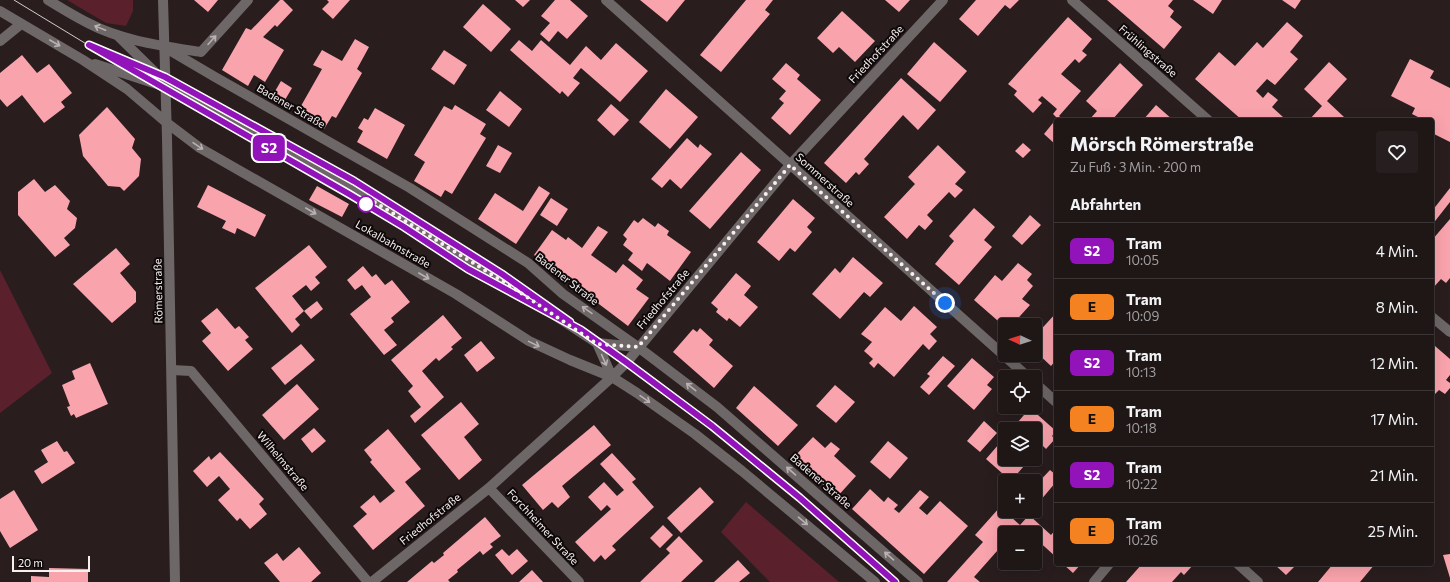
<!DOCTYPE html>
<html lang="de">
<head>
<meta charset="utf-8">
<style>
	:root { --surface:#1f1616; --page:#271f1f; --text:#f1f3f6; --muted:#a19fa1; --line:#3c3535 }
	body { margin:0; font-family:Commissioner,sans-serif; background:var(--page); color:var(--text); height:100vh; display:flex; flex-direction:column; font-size:15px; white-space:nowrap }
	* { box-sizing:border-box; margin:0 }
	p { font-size:13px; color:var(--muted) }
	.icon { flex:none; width:22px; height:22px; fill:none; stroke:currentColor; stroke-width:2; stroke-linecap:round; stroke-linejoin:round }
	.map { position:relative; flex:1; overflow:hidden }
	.sheet { position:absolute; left:1054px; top:118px; width:380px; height:448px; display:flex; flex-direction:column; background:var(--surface); border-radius:4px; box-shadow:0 4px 16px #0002,0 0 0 1px var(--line) }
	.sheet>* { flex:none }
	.badge { padding:0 8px; border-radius:6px; font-size:14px; line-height:26px }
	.needle { width:26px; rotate:274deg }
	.tools { position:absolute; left:998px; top:318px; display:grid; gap:8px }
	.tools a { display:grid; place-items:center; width:44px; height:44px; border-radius:4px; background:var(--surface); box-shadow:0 4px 16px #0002,0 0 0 1px var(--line); font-size:20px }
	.scale { position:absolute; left:12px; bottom:10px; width:78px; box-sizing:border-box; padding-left:4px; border:2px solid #f8eff0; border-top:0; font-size:11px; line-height:14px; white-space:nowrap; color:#f8eff0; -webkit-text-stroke:3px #0e0909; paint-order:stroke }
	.you { position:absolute; width:20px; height:20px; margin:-10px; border:3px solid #fff; border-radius:50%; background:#1a73e8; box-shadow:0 0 0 6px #1a73e833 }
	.map>.badge { position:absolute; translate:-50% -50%; box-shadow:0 0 0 2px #fff }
	h2 { padding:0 16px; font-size:15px; line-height:36px }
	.round { display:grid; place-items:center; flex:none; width:42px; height:42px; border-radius:4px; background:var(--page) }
	.overview { display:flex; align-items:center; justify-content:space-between; height:68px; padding:0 16px }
	h1 { font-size:19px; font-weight:700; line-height:30px }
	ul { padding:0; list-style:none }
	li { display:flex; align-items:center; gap:12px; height:56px; padding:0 16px; border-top:1px solid var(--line) }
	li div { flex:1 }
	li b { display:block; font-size:15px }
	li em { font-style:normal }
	li .badge { min-width:44px; font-weight:700; text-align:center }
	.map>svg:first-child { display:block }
</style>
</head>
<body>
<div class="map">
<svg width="1450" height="582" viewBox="0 0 1450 582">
	<rect width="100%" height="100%" fill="#291d1e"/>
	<path fill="#5a212c" d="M67 0H133V11L126 26 106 23Z
		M0 270 52 373 0 413Z
		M746 502 839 582H770L721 532Z"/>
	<path fill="#f9a3ad" d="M194 0H218L208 12Z
		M280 0H283L293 10 277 27 275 25 263 37 284 50 265 82 254 75 248 86 222 70 246 28 251 30Z
		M327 0H350L333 19 322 9 329 2Z
		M515 0H530L523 7Z
		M555 0H570L588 16 567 39 558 31 549 42 540 34 550 23 541 16Z
		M640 0H685L667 22Z
		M746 0H773L765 10 770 14 721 72 700 55Z
		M885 0H910L899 12Z
		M976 0H1019L1010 9 1005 5 978 36 959 19Z
		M1107 0H1173L1168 6 1174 11 1170 17 1182 27 1164 49Z
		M1193 0H1222L1213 14Z
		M1282 0H1301L1295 9Z
		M483 4 511 29 491 52 463 27Z
		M842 11 875 41 855 62 839 47 833 53 817 38Z
		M1068 17 1092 39 1082 51 1087 55 1079 63 1075 59 1061 74 1081 91 1059 116 1064 120H1056V145L1044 134 1057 118 1053 114 1057 109 1042 96 1038 100 1042 103 1033 113 1014 95 1017 91 1008 84Z
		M1287 22 1303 36 1290 52 1298 59 1275 85 1267 79 1256 91 1263 98 1268 92 1278 100 1272 107 1283 117 1280 120H1242L1195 79 1219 52 1235 66 1257 42 1263 48Z
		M355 39 369 47 357 69 362 73 336 118 332 116 324 129 297 113 322 69 313 65 322 50 342 61Z
		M519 40 532 51 541 40 570 65 586 46 601 60 616 43 648 71 620 102 581 68 573 78 580 83 568 97 562 91 560 94 510 50Z
		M934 42 967 71 940 102 907 74Z
		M444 50 467 65 454 85 431 69Z
		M22 55 37 73 49 64 72 93 61 102 65 107 44 123 22 95 7 107 0 99V73Z
		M1410 59 1434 71 1430 78 1450 88V142L1432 133 1435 126 1432 124V120H1424L1412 114 1415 108 1391 96Z
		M1329 62 1347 79 1327 101 1344 117 1340 120H1309L1322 106 1304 89Z
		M786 63 800 75 797 79 821 100 790 135 771 118 784 103 779 99 786 91 772 79Z
		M1120 63 1143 85 1112 120H1089L1097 111 1086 101Z
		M901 78 936 110 918 130 903 115 864 159 869 164 859 175 856 172 846 183 824 163Z
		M281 81 292 88 282 105 271 98Z
		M666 89 698 117 670 149 639 122Z
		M500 91 522 109 509 127 486 110Z
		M611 104 629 120 614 136 597 120Z
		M455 105 486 124 480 134 486 138 452 194 445 190 441 197 414 181 425 162 414 155 444 106 452 110Z
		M1156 105 1173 120H1143Z
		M107 107 135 139 132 148 141 159 139 176 124 191 120 187 108 186 83 156 79 135Z
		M375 108 405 125 387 159 357 142 363 131 358 128 364 118 368 120Z
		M687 138 698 148 700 144 712 154 681 189 670 179 662 188 651 179Z
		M1023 143 1031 150 1023 158 1015 151Z
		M498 145 512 153 500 173 486 166Z
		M938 145 966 172 955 184 963 190 955 198 949 192 927 215 933 221 925 230 919 225 907 239 884 217 915 184 908 177Z
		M741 152 761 170 710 229 689 211Z
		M34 179 45 192 55 185 70 201 67 209 77 218 75 228 64 238 70 245 55 257 18 215V192Z
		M208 185 266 215 255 237 237 228 235 234 222 228 226 221 197 207Z
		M317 186 349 204 342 217 309 200Z
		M539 186 550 193 516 244 478 219 495 193 523 211Z
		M1450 188V202L1432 225V211Z
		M551 198 568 209 557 226 540 215Z
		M793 199 815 218 807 227 812 232 795 252 790 248 779 261 757 242Z
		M974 208 995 227 984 240 992 247 959 285 935 264 954 241 949 236Z
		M1030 215 1041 225 1022 245 1012 236Z
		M643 218 655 227 658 223 669 231 667 235 691 252 670 281 647 263 642 271 628 260 633 253 623 245 627 239 623 235 634 220 638 223Z
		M1450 219V278L1446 283 1441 279 1433 288H1432V240Z
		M598 226 608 232 591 255 616 273 623 264 643 280 636 289 649 298 628 326 534 255 552 230 566 240 568 237 582 248Z
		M309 245 327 267 315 277 320 283 311 291 306 285 292 296 304 311 295 319 300 325 292 333 255 288Z
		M116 248 130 264 120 273 136 292V302L112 323 73 284Z
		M853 257 883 283 870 297 864 292 840 319 812 294 835 268 840 273Z
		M1018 263 1032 274 1027 280 1033 286 1022 299 1030 305 1012 325H1005V327L974 300 995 275 1002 281Z
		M363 266 372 277 376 274 385 285 392 280 410 302 391 318 394 322 384 330 397 345 384 355 350 314 371 297 362 285 355 290 347 280Z
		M736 273 751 286 744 295 758 307 740 327 729 318 727 321 716 312 718 309 711 303Z
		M317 301 323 309 311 319 304 311Z
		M914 306 937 327 930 334 937 341 929 350 923 344 894 377 878 363 874 368 869 363 873 359 864 351 872 342 861 334 885 307 901 321Z
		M217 308 235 329 239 326 249 337 245 340 253 349 228 371 202 341 211 333 201 321Z
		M1056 313V360L1051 366 1035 351V336Z
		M443 315 462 338 451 347 453 349 439 361 436 358 422 371 444 397 415 423 410 416 421 407 408 391 413 386 391 360Z
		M700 328 713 340 709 345 733 366 714 388 673 352 693 329 697 332Z
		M481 341 495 358 477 372 464 355Z
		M301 344 315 360 285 385 271 368Z
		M1435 346 1450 359V375L1446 380 1450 383V388L1445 394 1439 390 1432 397V350Z
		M943 356 955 366 929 395 920 387 930 376 927 374Z
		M972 358 994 377 987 385 992 389 974 410 947 386Z
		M90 363 108 404 76 418 74 414 71 416 67 407 70 406 62 385 75 379 72 371Z
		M297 384 319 409 284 440 262 415Z
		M835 385 855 402 836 423 816 406Z
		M754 386 798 425 778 446 736 408Z
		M461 402 479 424 464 437 482 460 459 480 421 435Z
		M1030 408 1056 431 1052 436 1055 439 1046 449 1042 445 1035 453V429H1012Z
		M984 421 997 433 980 452 967 441Z
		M594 425 611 445 562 486 570 497 558 508 552 502 543 510 522 485Z
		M314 428 326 441 312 453 301 439Z
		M388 429 421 469 405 482 425 506 373 550 353 526 367 514 360 507 374 495 380 503 395 491 370 462 372 460 364 450Z
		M813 437 825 448 831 442 840 449 834 456 856 476 837 497 793 458Z
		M1005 437V459H1030L1011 481 986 459Z
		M57 441 64 452 67 451 75 463 42 484 34 471 48 462 41 450Z
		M888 441 908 458 890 479 870 462Z
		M220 452 264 499 259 504 267 514 250 529 240 518 237 521 218 500 230 489 219 476 207 487 193 471 209 456 211 460Z
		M612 453 636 479 632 482 654 507 612 546 616 550 605 560 601 555 594 562 575 542 611 509 607 505 601 511 588 497 604 482 617 496 624 490 600 464Z
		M1050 470 1056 475V482L1040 501 1035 497V486Z
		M700 487 714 502 681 533 667 518Z
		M870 489 884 502 888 497 898 505 894 509 899 513 920 490 929 497 919 508 927 515 940 501 968 526 924 574 852 509Z
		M14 490 38 530 10 548 0 531V499Z
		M1000 507 1020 525 1013 533H1005V542L974 577 980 582H947L983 542 975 535Z
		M1029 515 1051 535 1056 529V557L1035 538V533H1029L1020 525Z
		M485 517 501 536 490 544 493 547 483 555 480 551 457 570 458 572 448 580 450 582H407L432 561 434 563 444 555 443 553Z
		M663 525 673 535 660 548 650 538Z
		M679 536 703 561 681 582H640L670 553 666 549Z
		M299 547 321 573 311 582H280L264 563 277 553 283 561Z
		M502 549 509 556 517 549 528 561 512 575 495 555Z
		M1450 554V578L1443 555Z
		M738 560 750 573 739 582H714Z
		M1063 564H1081L1073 573Z
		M1142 564H1192L1193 565 1184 575 1181 572 1172 582H1126Z
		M1274 564H1297L1286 575Z
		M1333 564H1375L1360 582H1318Z
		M49 568 88 569V582H31V576L49 577Z
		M532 570 543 582H519Z"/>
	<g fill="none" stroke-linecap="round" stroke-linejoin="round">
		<path stroke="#6e6767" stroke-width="10" d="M48 0C61 8 74 16 88 23 122 41 163 46 201 52L248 0
			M163 0 167 138 175 582
			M606 0 1028 377
			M1072 0 1208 120
			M0 11 83 60 127 89 167 123 200 148 456 294 529 341 570 360 612 377 637 393 695 434 742 471 875 582
			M117 35 165 82 177 90 355 190 512 287 597 343 637 347
			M0 41 21 24
			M164 47 215 77 410 188 528 263 563 294 638 347 717 407 918 582
			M95 64 169 88
			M1432 317 1450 332
			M597 343 612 377
			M172 370 191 371 368 582
			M1035 383 1056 402
			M489 488 579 582
			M1238 564 1258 582
			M372 582 489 488 612 377 627 362 790 165 943 0
			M1094 582 1109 564"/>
		<path stroke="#d4cbcc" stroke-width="1" d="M14 0 93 48
			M89 45 165 77 354 181 502 274 627 362 712 425 800 498 895 582
			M116 61 349 194 404 227 468 269 546 311"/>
	</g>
	<defs><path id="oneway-shaft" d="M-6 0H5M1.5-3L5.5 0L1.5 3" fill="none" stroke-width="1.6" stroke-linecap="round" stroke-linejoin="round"/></defs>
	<g stroke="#bab2b2">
		<use href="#oneway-shaft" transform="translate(100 28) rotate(-158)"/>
		<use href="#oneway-shaft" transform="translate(212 40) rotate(-48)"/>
		<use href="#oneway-shaft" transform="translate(55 43) rotate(30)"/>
		<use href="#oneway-shaft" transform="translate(198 146) rotate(34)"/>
		<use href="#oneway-shaft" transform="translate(311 211) rotate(30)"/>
		<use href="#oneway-shaft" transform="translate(424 276) rotate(30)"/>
		<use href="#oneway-shaft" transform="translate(587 310) rotate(-145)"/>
		<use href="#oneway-shaft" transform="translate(534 344) rotate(26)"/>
		<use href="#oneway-shaft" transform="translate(604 360) rotate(66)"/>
		<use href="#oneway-shaft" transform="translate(691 387) rotate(-142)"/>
		<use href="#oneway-shaft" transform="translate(645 399) rotate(35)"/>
		<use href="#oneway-shaft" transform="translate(791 471) rotate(-139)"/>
		<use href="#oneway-shaft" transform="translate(803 521) rotate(40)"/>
		<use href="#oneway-shaft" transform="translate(889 556) rotate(-139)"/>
	</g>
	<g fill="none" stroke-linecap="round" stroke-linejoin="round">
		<g stroke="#fff" stroke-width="9">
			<path id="line" d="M570 322 502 274 354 181 165 77 89 45 349 194 404 227 468 269 581 330 626 362 712 426 800 498 895 582"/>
		</g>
		<use href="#line" stroke="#9313ba" stroke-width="6"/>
		<path stroke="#f8eff0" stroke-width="4" stroke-dasharray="0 7.2" d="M366 204 368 198 512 287 597 344 638 347 790 165 945 303"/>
	</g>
	<circle fill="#fff" stroke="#9313ba" stroke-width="2" cx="366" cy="204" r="8"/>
	<g text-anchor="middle" stroke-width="4" stroke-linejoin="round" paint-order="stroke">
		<g font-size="11" fill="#f8eff0" stroke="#0e0909">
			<text transform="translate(1148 51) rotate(41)" y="4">Frühlingstraße</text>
			<text transform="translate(876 54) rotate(-47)" y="4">Friedhofstraße</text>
			<text transform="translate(291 106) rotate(30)" y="4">Badener Straße</text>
			<text transform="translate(825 180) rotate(42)" y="4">Sommerstraße</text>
			<text transform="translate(393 244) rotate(30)" y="4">Lokalbahnstraße</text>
			<text transform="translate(567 279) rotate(38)" y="4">Badener Straße</text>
			<text transform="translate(158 291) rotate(-91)" y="4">Römerstraße</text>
			<text transform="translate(663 299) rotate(-50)" y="4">Friedhofstraße</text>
			<text transform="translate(283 461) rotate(50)" y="4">Wilhelmstraße</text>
			<text transform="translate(821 481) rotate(41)" y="4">Badener Straße</text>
			<text transform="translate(430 519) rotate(-39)" y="4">Friedhofstraße</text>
			<text transform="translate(543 527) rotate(47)" y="4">Forchheimer Straße</text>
		</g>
	</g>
</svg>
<div class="tools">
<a><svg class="needle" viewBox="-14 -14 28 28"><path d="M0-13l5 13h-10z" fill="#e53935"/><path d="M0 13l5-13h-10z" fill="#a19fa1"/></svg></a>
<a><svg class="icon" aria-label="locate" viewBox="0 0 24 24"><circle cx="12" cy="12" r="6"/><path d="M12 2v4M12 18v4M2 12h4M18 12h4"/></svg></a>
<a><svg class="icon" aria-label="layers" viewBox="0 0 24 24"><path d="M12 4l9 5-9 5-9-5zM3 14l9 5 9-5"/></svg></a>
<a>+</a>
<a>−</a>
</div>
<div class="scale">20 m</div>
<div class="you" style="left:945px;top:303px"></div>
<b class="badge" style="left:269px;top:148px;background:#9313ba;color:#fff">S2</b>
<section class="sheet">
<div class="overview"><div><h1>Mörsch Römerstraße</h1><p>Zu Fuß · 3 Min. · 200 m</p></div><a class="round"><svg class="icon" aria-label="heart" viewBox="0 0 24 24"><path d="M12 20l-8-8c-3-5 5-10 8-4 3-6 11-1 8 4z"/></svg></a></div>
<h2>Abfahrten</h2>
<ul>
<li><span class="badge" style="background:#9313ba;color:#fff">S2</span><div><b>Tram</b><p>10:05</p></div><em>4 Min.</em></li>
<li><span class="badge" style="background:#f58220;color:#111">E</span><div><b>Tram</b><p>10:09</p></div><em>8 Min.</em></li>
<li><span class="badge" style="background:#9313ba;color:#fff">S2</span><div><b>Tram</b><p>10:13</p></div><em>12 Min.</em></li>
<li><span class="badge" style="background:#f58220;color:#111">E</span><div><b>Tram</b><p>10:18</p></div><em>17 Min.</em></li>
<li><span class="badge" style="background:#9313ba;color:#fff">S2</span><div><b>Tram</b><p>10:22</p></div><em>21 Min.</em></li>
<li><span class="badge" style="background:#f58220;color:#111">E</span><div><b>Tram</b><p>10:26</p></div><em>25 Min.</em></li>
</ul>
</section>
</div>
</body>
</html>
